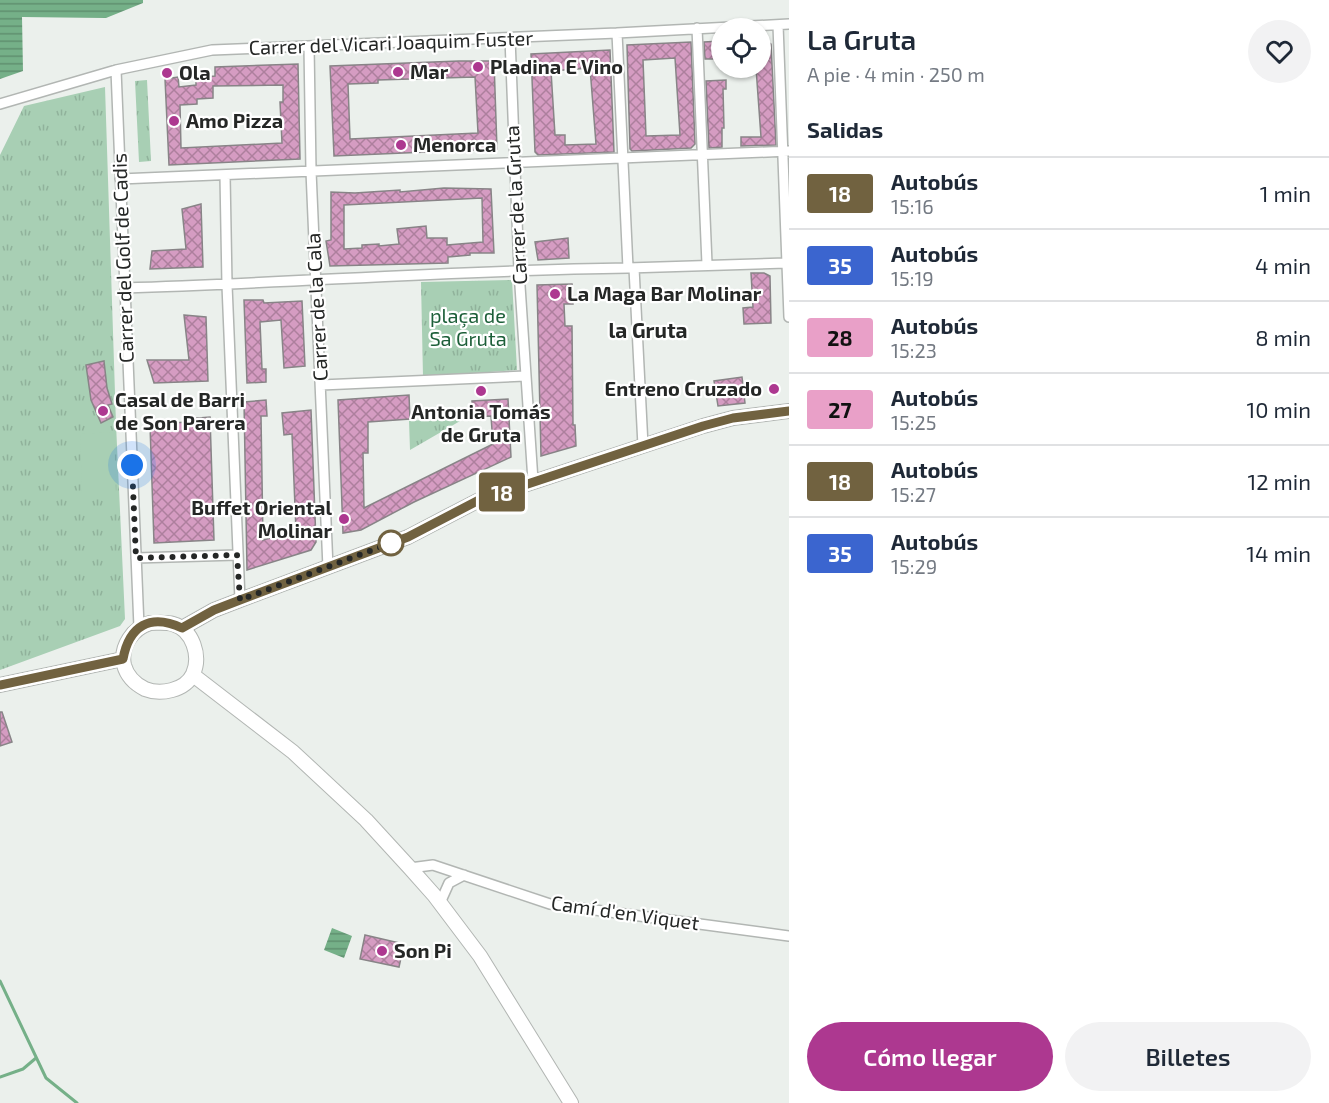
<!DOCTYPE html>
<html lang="es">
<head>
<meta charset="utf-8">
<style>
	:root { --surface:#fff; --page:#f2f2f3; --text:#1f2937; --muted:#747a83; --line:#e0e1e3; --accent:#ad3890 }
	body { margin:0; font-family:"Exo 2",sans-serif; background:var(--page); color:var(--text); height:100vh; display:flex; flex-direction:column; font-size:22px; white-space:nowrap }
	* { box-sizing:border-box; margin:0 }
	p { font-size:20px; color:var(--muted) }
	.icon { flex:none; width:33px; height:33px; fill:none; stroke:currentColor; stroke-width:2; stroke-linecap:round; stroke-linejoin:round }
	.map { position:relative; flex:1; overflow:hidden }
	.panel { display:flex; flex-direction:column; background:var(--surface); width:540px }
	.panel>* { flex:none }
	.badge { padding:0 12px; border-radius:4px; font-size:21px; line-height:39px }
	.tools { position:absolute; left:711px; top:18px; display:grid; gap:12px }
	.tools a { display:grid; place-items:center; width:60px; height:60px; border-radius:50%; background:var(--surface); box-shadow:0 2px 4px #0004; font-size:30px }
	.you { position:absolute; width:30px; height:30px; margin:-15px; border:4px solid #fff; border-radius:50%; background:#1a73e8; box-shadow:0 0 0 9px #1a73e833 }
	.map>.badge { position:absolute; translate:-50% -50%; box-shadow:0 0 0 3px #fff }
	h2 { padding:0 18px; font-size:22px; line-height:54px }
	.round { display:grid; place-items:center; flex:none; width:63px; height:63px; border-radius:32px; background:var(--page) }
	.headline { display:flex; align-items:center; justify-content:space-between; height:102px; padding:0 18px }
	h1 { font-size:28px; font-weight:600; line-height:45px }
	.button { display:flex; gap:12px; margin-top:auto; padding:12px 18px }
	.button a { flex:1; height:69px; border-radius:36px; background:var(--accent); color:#fff; font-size:24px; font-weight:600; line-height:69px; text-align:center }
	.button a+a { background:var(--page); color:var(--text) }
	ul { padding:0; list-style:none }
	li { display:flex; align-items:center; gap:18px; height:72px; padding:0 18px; border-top:2px solid var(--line) }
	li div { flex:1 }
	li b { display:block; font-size:22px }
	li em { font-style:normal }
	li .badge { min-width:66px; font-weight:700; text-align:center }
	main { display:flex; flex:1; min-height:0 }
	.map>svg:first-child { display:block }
</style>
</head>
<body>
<main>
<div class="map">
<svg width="789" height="1103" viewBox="0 0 789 1103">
	<defs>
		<pattern id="grass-tufts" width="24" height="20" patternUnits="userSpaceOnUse" patternTransform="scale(1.5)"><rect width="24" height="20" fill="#a8cfb4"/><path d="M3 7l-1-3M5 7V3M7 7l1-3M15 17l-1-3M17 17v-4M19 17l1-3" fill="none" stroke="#90b29b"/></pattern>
		<pattern id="water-rules" width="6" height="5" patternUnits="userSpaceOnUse" patternTransform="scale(1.5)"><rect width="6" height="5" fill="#75b088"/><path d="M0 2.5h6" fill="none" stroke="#608f6f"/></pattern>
		<pattern id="building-cross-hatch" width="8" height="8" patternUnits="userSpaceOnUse" patternTransform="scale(1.5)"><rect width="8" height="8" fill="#d59cc2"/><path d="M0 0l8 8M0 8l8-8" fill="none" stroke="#ad7f9d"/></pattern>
	</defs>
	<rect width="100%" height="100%" fill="#ebf0ec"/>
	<path fill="url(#grass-tufts)" d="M147 80 151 161 139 162 135 81Z
		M105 87 116 424 125 619 120 626 0 670V155L24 106Z
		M512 280 517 370 423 377 421 282Z
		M467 417 410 450 409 421Z"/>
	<path fill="#a8cfb4" d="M114 432 116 493H82L80 434Z"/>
	<path fill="url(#water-rules)" d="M0 0H143V3L106 18 22 17 23 71 0 79Z
		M332 928 352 936 344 958 324 950Z"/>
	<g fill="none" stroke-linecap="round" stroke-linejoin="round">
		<path stroke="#75b088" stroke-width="3" d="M0 981 46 1078 77 1103
			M0 1077 23 1069 36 1058"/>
	</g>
	<path fill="url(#building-cross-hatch)" stroke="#888487" stroke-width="1.5" fill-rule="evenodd" d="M760 40H766L771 44 776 145 741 146V137H761L756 68H760Z
		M722 41V59H705L704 42Z
		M691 42 695 144 691 148 632 151 630 149 627 45ZM675 58 680 135 646 136 643 60Z
		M610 50 614 152 538 155 535 152 531 54ZM590 68 596 144 565 145V135H555L551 71Z
		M459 61H494L497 149 334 156 330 66ZM475 77 478 133 350 139 348 84 378 83V80Z
		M298 64 300 159 169 165 165 79 178 77 179 87 196 85V78L215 76V67ZM283 85V102H280L282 143 181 148 180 105 197 104V99L213 98V86Z
		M726 80V89H723L724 128H722V147L709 148 706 81Z
		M444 188 491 189 494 253H470V255L448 257V263L330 266 326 241 331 240V192L355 193 400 190V192ZM482 198 483 242 447 245V238H427L426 226 397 229 399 244 379 246V244L362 245V248L344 249V205Z
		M201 204 203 267 150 269 152 251 186 249 182 209Z
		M568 238 569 258 538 260 535 242Z
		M751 273H764L770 276 771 323 744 324 743 308 753 307Z
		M572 284 573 304H564L565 326H572L573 425H575L576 446 541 456 537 285Z
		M244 300H263L264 303 302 301 305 366 284 368 281 320 260 322 262 369H266V382L247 383Z
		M184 315 206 317 208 381 154 383 147 360H189Z
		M104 361 107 388 112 404 108 405 113 417 101 423 91 400 86 365Z
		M742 377 745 403 718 406 714 381Z
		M409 395 410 419 368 422V453H363L364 508 493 444 491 416 473 417 472 401 508 399 511 457 414 502 361 530 343 533 338 400Z
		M266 400 267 416H261L263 540 296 531 292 434 284 435 282 413 311 410 316 542 311 550 247 570 244 402Z
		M210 417 214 540 154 543 150 425 186 422V419Z
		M0 712H2L12 742 0 746Z
		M365 935 404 944 399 967 360 959Z"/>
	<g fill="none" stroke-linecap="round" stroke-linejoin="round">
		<g stroke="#b2b6b3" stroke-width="12">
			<path id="street" d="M778 25 789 317
				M697 28 707 264
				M617 33 628 268 786 263
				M510 38 519 271 533 481
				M309 46 311 171 328 568
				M116 70 139 627
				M0 104 116 70 212 50 617 33 789 24
				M225 175 227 285 240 600
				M120 179 789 151
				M634 268 643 446
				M125 288C293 283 460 270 628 268
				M321 385 525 376
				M136 558 237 555
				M410 868 433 865 550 904 789 936
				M440 903 449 883 464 875"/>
		</g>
		<g stroke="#b2b6b3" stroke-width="16">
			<path id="secondary" d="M150 623C158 623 166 622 173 624 193 630 201 656 193 674 185 691 160 695 145 689 135 684 127 676 124 665 120 646 133 628 150 623Z
				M182 628 214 610 240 600 408 537 479 500 703 426 733 418 789 411
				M193 675 293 752 366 820 410 868 434 895 480 956 571 1103
				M0 685 123 659"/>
		</g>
		<use href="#street" stroke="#fff" stroke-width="9"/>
		<use href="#secondary" stroke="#fff" stroke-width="14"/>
	</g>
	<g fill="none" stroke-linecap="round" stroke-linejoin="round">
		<g stroke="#fff" stroke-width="14">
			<path id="line" d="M0 685 123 659C129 626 150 613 182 628L214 610 240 600 408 537 479 500 703 426 733 418 789 411"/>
		</g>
		<use href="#line" stroke="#716240" stroke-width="9"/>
		<path stroke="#252726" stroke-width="6" stroke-dasharray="0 10.8" d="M132 465 136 558 237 555 240 600 391 543"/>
	</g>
	<g fill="#ad3890" stroke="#fff" stroke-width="2">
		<circle cx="478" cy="67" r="6"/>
		<circle cx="398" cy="72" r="6"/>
		<circle cx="167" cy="73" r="6"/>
		<circle cx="174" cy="121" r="6"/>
		<circle cx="401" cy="145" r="6"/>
		<circle cx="555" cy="294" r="6"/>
		<circle cx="774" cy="389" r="6"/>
		<circle cx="481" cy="391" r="6"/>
		<circle cx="103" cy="411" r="6"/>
		<circle cx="344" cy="519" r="6"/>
		<circle cx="382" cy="951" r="6"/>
	</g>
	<circle fill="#fff" stroke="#716240" stroke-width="3" cx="391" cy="543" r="12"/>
	<g text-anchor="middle" stroke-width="4.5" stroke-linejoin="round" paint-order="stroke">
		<g font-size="20" fill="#252726" stroke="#fff">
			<text transform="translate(391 43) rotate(-2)" y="7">Carrer del Vicari Joaquim Fuster</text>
			<text transform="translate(516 205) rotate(-93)" y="7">Carrer de la Gruta</text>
			<text transform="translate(123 258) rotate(-92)" y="7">Carrer del Golf de Cadis</text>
			<text transform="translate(317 307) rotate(-93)" y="7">Carrer de la Cala</text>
			<text transform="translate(625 913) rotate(8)" y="7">Camí d'en Viquet</text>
		</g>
		<g font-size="20" font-weight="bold" fill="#252726" stroke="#fff" text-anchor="start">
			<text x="490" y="74">Pladina E Vino</text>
			<text x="410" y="79">Mar</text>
			<text x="179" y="80">Ola</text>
			<text x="186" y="128">Amo Pizza</text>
			<text x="413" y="152">Menorca</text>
			<text x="567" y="301">La Maga Bar Molinar</text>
			<text x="762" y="396" text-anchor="end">Entreno Cruzado</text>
			<text x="115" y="407">Casal de Barri<tspan x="115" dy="23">de Son Parera</tspan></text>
			<text x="481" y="419" text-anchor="middle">Antonia Tomás<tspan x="481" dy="23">de Gruta</tspan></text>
			<text x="332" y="515" text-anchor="end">Buffet Oriental<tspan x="332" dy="23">Molinar</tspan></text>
			<text x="394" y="958">Son Pi</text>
		</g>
		<g font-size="20" fill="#1d5f39" stroke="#fff">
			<text x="468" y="323">plaça de<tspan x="468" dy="23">Sa Gruta</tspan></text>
		</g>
		<g font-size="21" font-weight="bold" fill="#252726" stroke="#fff">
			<text x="648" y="338">la Gruta</text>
		</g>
	</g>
</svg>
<div class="tools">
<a><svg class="icon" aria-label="locate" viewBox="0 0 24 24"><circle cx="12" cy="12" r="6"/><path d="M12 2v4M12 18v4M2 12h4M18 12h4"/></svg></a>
</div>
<div class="you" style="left:132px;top:465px"></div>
<b class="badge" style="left:502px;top:492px;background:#716240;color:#fff">18</b>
</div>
<section class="panel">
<div class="headline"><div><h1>La Gruta</h1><p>A pie · 4 min · 250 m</p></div><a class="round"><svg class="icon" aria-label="heart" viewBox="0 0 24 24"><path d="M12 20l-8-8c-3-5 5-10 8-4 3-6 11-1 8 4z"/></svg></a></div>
<h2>Salidas</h2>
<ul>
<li><span class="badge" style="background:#716240;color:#fff">18</span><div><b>Autobús</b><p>15:16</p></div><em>1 min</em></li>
<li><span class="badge" style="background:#3b65cf;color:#fff">35</span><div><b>Autobús</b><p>15:19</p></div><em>4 min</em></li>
<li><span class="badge" style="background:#e9a0c8;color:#111">28</span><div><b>Autobús</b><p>15:23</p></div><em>8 min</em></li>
<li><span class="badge" style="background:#e9a0c8;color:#111">27</span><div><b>Autobús</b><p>15:25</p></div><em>10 min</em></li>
<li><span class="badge" style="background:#716240;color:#fff">18</span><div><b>Autobús</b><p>15:27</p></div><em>12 min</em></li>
<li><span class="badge" style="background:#3b65cf;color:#fff">35</span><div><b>Autobús</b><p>15:29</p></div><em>14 min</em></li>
</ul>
<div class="button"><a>Cómo llegar</a><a>Billetes</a></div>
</section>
</main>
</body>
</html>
